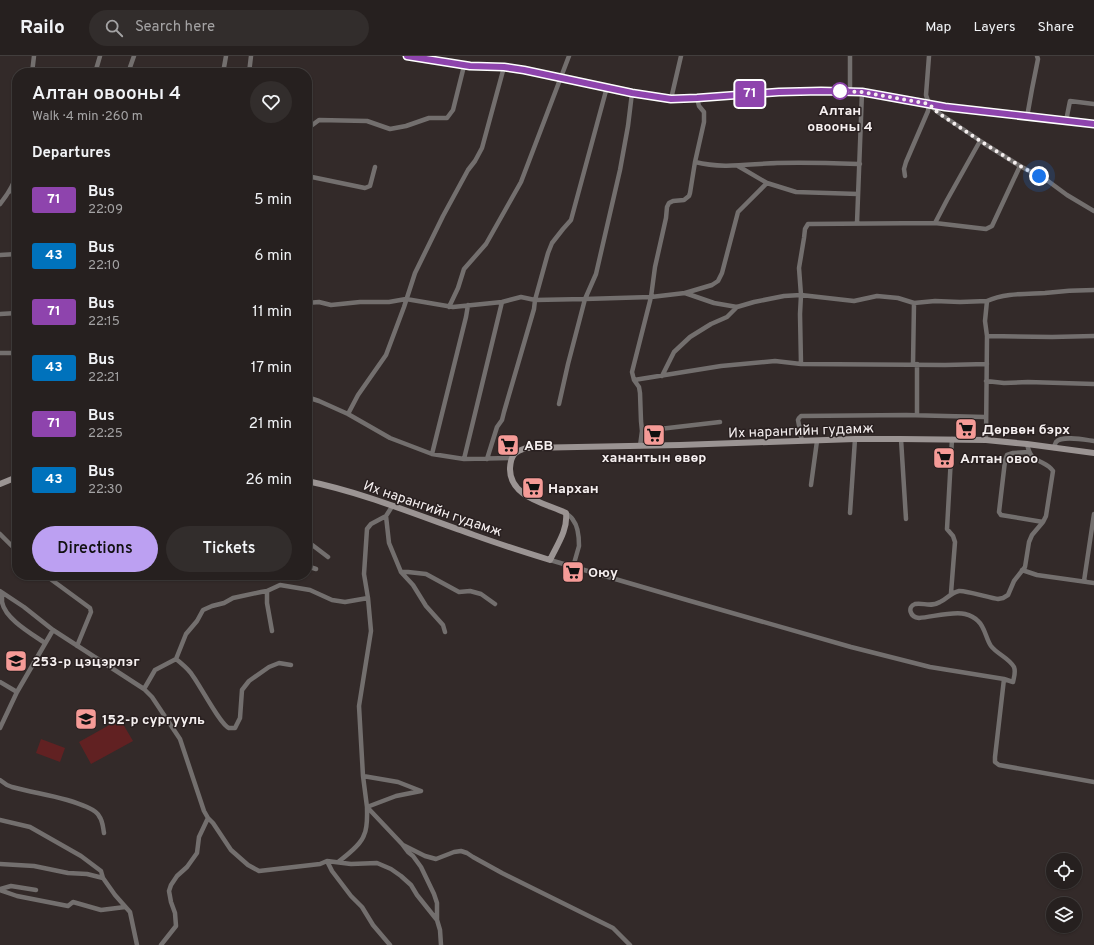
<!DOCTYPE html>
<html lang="en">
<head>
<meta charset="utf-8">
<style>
	:root { --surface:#26201f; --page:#322d2c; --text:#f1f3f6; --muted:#a4a3a4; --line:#423e3d; --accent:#bca0f2 }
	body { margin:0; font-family:Overpass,sans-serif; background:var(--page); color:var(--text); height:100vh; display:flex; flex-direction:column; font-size:15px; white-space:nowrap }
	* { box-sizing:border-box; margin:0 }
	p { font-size:13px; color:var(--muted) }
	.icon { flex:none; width:22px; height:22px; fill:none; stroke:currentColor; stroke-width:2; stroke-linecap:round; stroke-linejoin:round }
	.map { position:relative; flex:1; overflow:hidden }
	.panel { position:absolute; left:12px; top:12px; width:300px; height:512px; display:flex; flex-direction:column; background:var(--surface); border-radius:16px; box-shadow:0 1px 3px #0004,0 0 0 1px var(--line) }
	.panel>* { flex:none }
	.badge { padding:0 8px; border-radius:3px; font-size:14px; line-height:26px }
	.fabs { position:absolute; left:1046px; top:797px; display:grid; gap:8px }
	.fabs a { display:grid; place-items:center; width:36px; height:36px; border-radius:50%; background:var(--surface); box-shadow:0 1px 3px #0004,0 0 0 1px var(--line); font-size:20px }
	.you { position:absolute; width:20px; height:20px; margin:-10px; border:3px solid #fff; border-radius:50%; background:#1a73e8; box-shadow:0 0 0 6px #1a73e833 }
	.map>.badge { position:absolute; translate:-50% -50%; box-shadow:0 0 0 2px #fff }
	h2 { padding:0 20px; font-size:15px; line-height:36px }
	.round { display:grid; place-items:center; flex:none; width:42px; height:42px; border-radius:21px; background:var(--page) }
	.overview { display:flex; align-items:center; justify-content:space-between; height:68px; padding:0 20px }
	h1 { font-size:19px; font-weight:600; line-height:30px }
	.action { display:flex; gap:8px; margin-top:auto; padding:8px 20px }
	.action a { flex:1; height:46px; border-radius:24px; background:var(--accent); color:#111; font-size:16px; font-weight:600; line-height:46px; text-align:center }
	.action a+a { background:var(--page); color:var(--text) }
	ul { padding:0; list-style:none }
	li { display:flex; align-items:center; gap:12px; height:56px; padding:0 20px }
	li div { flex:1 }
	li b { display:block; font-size:15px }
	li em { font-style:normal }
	li .badge { min-width:44px; font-weight:700; text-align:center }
	header { display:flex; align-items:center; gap:24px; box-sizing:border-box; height:56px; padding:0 20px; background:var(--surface); border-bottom:1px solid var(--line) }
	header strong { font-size:19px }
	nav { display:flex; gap:22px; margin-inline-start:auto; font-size:14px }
	.search { width:280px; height:36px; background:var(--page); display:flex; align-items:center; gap:10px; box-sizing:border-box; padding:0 14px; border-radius:22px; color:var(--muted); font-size:15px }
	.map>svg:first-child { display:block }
</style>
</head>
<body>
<header>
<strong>Railo</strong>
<div class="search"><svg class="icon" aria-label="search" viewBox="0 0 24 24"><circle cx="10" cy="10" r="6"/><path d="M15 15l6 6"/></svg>Search here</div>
<nav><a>Map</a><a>Layers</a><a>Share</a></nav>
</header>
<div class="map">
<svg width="1094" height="889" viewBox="0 0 1094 889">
	<rect width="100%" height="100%" fill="#332a29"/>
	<path fill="#612122" d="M120 663 133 685 91 708 79 686Z
		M41 683 65 692 60 706 36 697Z"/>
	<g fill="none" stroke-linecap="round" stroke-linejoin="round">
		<path stroke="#736f6e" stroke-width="4.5" d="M929 0 926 39 929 48 939 57 985 88 1020 110 1048 125 1067 139 1094 155
			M32 17 34 0
			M95 17 100 0
			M128 17 134 0
			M223 17 226 0
			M249 17 251 0
			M850 35V0
			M671 43 681 0
			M1027 61 1032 33 1038 3 1037 0
			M1066 65 1070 45 1094 48
			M307 73 319 64 367 65 390 73 406 70 429 62H447L453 54 464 10
			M695 106C723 113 748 108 777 107 805 106 832 107 860 108
			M738 110 767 127 796 136 858 138
			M307 120 365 132 370 130 375 111
			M905 120 904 113 906 106 928 55 929 48
			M10 135 17 137
			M0 148C8 138 14 129 17 117
			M857 167 862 36
			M935 167 947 144 980 85
			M0 199 17 198
			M685 237 712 229 718 225 722 217 738 156 767 127
			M307 247 319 246 331 249 360 246H389L406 243 453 251 502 246 521 241 535 244 585 243 651 241 685 237 714 247 737 251 754 246 784 240 801 239 854 245 877 240 898 242 914 247 935 245 960 246 987 245
			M449 251 458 232 464 213 486 188 521 126 569 0
			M0 258 17 257
			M987 280 1052 281 1094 280
			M0 297H17
			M801 308 800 258 801 239 799 212 804 182 805 173 808 168 935 167 986 173 992 170 1020 110
			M913 308 914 247
			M917 308V359
			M662 320 674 296 690 281 711 268 727 261 737 251
			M634 324 721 310 775 305 801 308 945 309 987 308
			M986 325 1004 327 1028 326 1094 328
			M307 341 319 345 348 358 390 382 432 398 464 403 511 402
			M559 348 568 308 585 243 596 218 620 114 628 70 632 37
			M348 358 358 339 386 299 404 251 415 217 443 160 468 114 475 105 482 92 504 11
			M642 375 720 366
			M901 383 906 463
			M986 384 987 280 985 265 987 245C1004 237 1026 238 1045 237 1061 235 1077 234 1094 234
			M802 385 798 364 799 362 801 360 906 359 985 361
			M640 390 642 375 641 365 640 337 639 331 634 324 632 316 651 241 655 211 666 162 667 151 669 147 673 145 684 144 689 140 690 137 695 106 704 66V56L699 50 697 42
			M1054 392C1054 390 1055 388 1056 386 1062 379 1086 384 1094 385
			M1029 396 1013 397 1007 399 1005 405 999 456 1001 459 1043 466
			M432 398 466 261 468 249
			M464 403 502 246
			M487 403 497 371 502 364 504 356 534 253 535 244 548 197 552 187 563 173 571 164 607 31
			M811 429 817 385
			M393 449 386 460 389 487 401 516H408L426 518 459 536 470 535 481 538 495 548
			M566 457C568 459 572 461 573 464 578 470 579 482 579 490L573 511
			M850 457 855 383
			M386 460 371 468 367 473 364 518 368 542 371 575 359 650 363 720 367 751 402 788 408 796 413 800 421 811 434 838 437 847V864
			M0 478 17 495
			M307 485 328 501
			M550 504 687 544 851 591 930 611 1004 623 1013 626C1014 621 1016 616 1014 611 1009 602 997 598 991 590 986 583 985 571 978 565 975 562 969 559 965 558 953 555 932 561 919 562 910 561 907 551 915 548 923 546 930 552 940 546 947 543 950 537 959 535 965 534 990 542 998 543L1003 542 1008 539 1014 525 1025 511 1029 486 1032 479 1043 466 1046 460 1053 415C1048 407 1039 407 1032 400 1029 397 1028 392 1027 388
			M307 510 316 513
			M1022 514 1037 519 1094 527
			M401 516 413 529 426 550 443 569 445 576
			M45 519 90 552 91 556 77 590
			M1084 525 1094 458
			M0 535 24 551 53 574 144 633 152 641 180 683 204 755 208 762 213 767 231 794 248 809 259 815 320 808 327 805 351 808 377 807 391 813 401 820 411 829 417 839 437 864 440 874 441 889
			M267 535 280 529 310 534 332 544 345 546 368 542
			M2 537C2 540 2 543 2 546 5 563 32 578 45 587
			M951 537 955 486 953 480 947 473 952 383
			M176 603C181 607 186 611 190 616 198 625 220 669 229 672 231 672 234 672 235 672L240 662 242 634 249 625 269 611 279 607 291 609
			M1004 623 995 701V706L999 709 1094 726
			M0 626 17 636
			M144 633 155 614 176 603 186 578 197 565 203 554 212 550 224 547 233 542 261 536 267 535V547L272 575
			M0 672 17 636 53 574
			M363 720 398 726 421 735
			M0 724 7 729 12 731C37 738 63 740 87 751 91 753 97 755 99 760 103 765 103 772 104 777
			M0 764 30 771 81 800 101 815 103 822 115 839 130 856 137 889
			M403 789 425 800 436 803 454 796 461 795 467 797 473 801 502 817 613 872 630 889
			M327 805 332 815 351 840 362 851 373 869 390 889
			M338 806C346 800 361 789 364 779 368 771 367 760 367 751L396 740 421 735
			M0 808 34 810 68 817 87 818 103 822
			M0 833 11 830 36 834
			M0 834 17 840 68 850 73 846 101 854 125 851
			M161 889 176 870 175 857 171 846 169 835 171 829 177 820 187 811 197 797 199 781 208 762"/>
		<path stroke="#9b9493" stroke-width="6" d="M407 0 470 11H504L524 14 632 37 671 43 697 42 779 36 821 35 862 36 945 51 1094 68
			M307 425C365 437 419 460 474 479 499 488 524 496 550 504 557 489 568 474 566 457 545 447 509 441 510 412 511 399 514 396 526 392L680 389 855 383H901L986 384 1027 388 1094 397
			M0 428 17 421"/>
	</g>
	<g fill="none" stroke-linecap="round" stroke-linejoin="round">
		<g stroke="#fff" stroke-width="9">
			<path id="line" d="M407 0 470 10 504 11 524 14 632 37 671 43 697 42 779 36 821 35 862 36 945 51 1094 68"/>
		</g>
		<use href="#line" stroke="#8e44ad" stroke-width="6"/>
		<path stroke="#f5efef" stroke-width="4" stroke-dasharray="0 7.2" d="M840 35 862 36 929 48 938 57 985 88 1020 110 1039 120"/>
	</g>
	<defs>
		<g id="supermarket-square" transform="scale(1.15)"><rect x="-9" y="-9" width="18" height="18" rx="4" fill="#f59b97" stroke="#292020"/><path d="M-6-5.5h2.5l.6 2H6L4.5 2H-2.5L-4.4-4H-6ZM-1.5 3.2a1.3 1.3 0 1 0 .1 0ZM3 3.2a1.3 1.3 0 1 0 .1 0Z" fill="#111"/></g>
		<g id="school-square" transform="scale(1.15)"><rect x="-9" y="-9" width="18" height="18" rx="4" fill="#f59b97" stroke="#292020"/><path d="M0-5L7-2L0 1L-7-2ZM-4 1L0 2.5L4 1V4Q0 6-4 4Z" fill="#111"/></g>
	</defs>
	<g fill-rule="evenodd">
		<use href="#supermarket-square" x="966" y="373"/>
		<use href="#supermarket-square" x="654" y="379"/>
		<use href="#supermarket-square" x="508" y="389"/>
		<use href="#supermarket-square" x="944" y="402"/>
		<use href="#supermarket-square" x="533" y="432"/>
		<use href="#supermarket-square" x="573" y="516"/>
		<use href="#school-square" x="16" y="605"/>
		<use href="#school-square" x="86" y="663"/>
	</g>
	<circle fill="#fff" stroke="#8e44ad" stroke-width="2" cx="840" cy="35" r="8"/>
	<g text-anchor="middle" stroke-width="3" stroke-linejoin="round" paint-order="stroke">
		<g font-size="14" font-weight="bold" fill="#f5efef" stroke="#292020">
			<text x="840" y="59">Алтан<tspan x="840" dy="16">овооны 4</tspan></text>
		</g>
		<g font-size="14" font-weight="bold" fill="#f5efef" stroke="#292020" text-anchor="start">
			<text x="982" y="378">Дөрвөн бэрх</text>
			<text x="524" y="394">АБВ</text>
			<text x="654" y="406" text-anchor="middle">ханантын өвөр</text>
			<text x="960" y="407">Алтан овоо</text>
			<text x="548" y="437">Нархан</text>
			<text x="588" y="521">Оюу</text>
			<text x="32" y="610">253-р цэцэрлэг</text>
			<text x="102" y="668">152-р сургууль</text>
		</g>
		<g font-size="14" fill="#f5efef" stroke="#292020">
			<text transform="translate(801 374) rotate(-2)" y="5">Их нарангийн гудамж</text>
			<text transform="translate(433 452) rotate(19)" y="5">Их нарангийн гудамж</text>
		</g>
	</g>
</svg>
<div class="fabs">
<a><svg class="icon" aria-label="locate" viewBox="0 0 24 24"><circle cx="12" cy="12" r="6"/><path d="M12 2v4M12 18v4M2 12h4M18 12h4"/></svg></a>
<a><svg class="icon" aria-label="layers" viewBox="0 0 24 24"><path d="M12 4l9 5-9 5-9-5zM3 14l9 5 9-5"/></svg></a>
</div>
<div class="you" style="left:1039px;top:120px"></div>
<b class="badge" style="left:750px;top:38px;background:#8e44ad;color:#fff">71</b>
<section class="panel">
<div class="overview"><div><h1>Алтан овооны 4</h1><p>Walk · 4 min · 260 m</p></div><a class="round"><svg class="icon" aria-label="heart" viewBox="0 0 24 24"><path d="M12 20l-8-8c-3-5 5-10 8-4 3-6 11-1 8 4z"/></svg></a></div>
<h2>Departures</h2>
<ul>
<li><span class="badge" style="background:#8e44ad;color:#fff">71</span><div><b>Bus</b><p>22:09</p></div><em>5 min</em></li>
<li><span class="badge" style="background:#0072bc;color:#fff">43</span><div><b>Bus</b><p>22:10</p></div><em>6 min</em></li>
<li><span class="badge" style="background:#8e44ad;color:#fff">71</span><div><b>Bus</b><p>22:15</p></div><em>11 min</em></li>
<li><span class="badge" style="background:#0072bc;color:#fff">43</span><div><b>Bus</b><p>22:21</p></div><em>17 min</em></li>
<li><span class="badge" style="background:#8e44ad;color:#fff">71</span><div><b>Bus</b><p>22:25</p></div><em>21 min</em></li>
<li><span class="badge" style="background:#0072bc;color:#fff">43</span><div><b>Bus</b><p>22:30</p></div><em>26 min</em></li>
</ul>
<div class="action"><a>Directions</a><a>Tickets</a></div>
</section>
</div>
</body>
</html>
